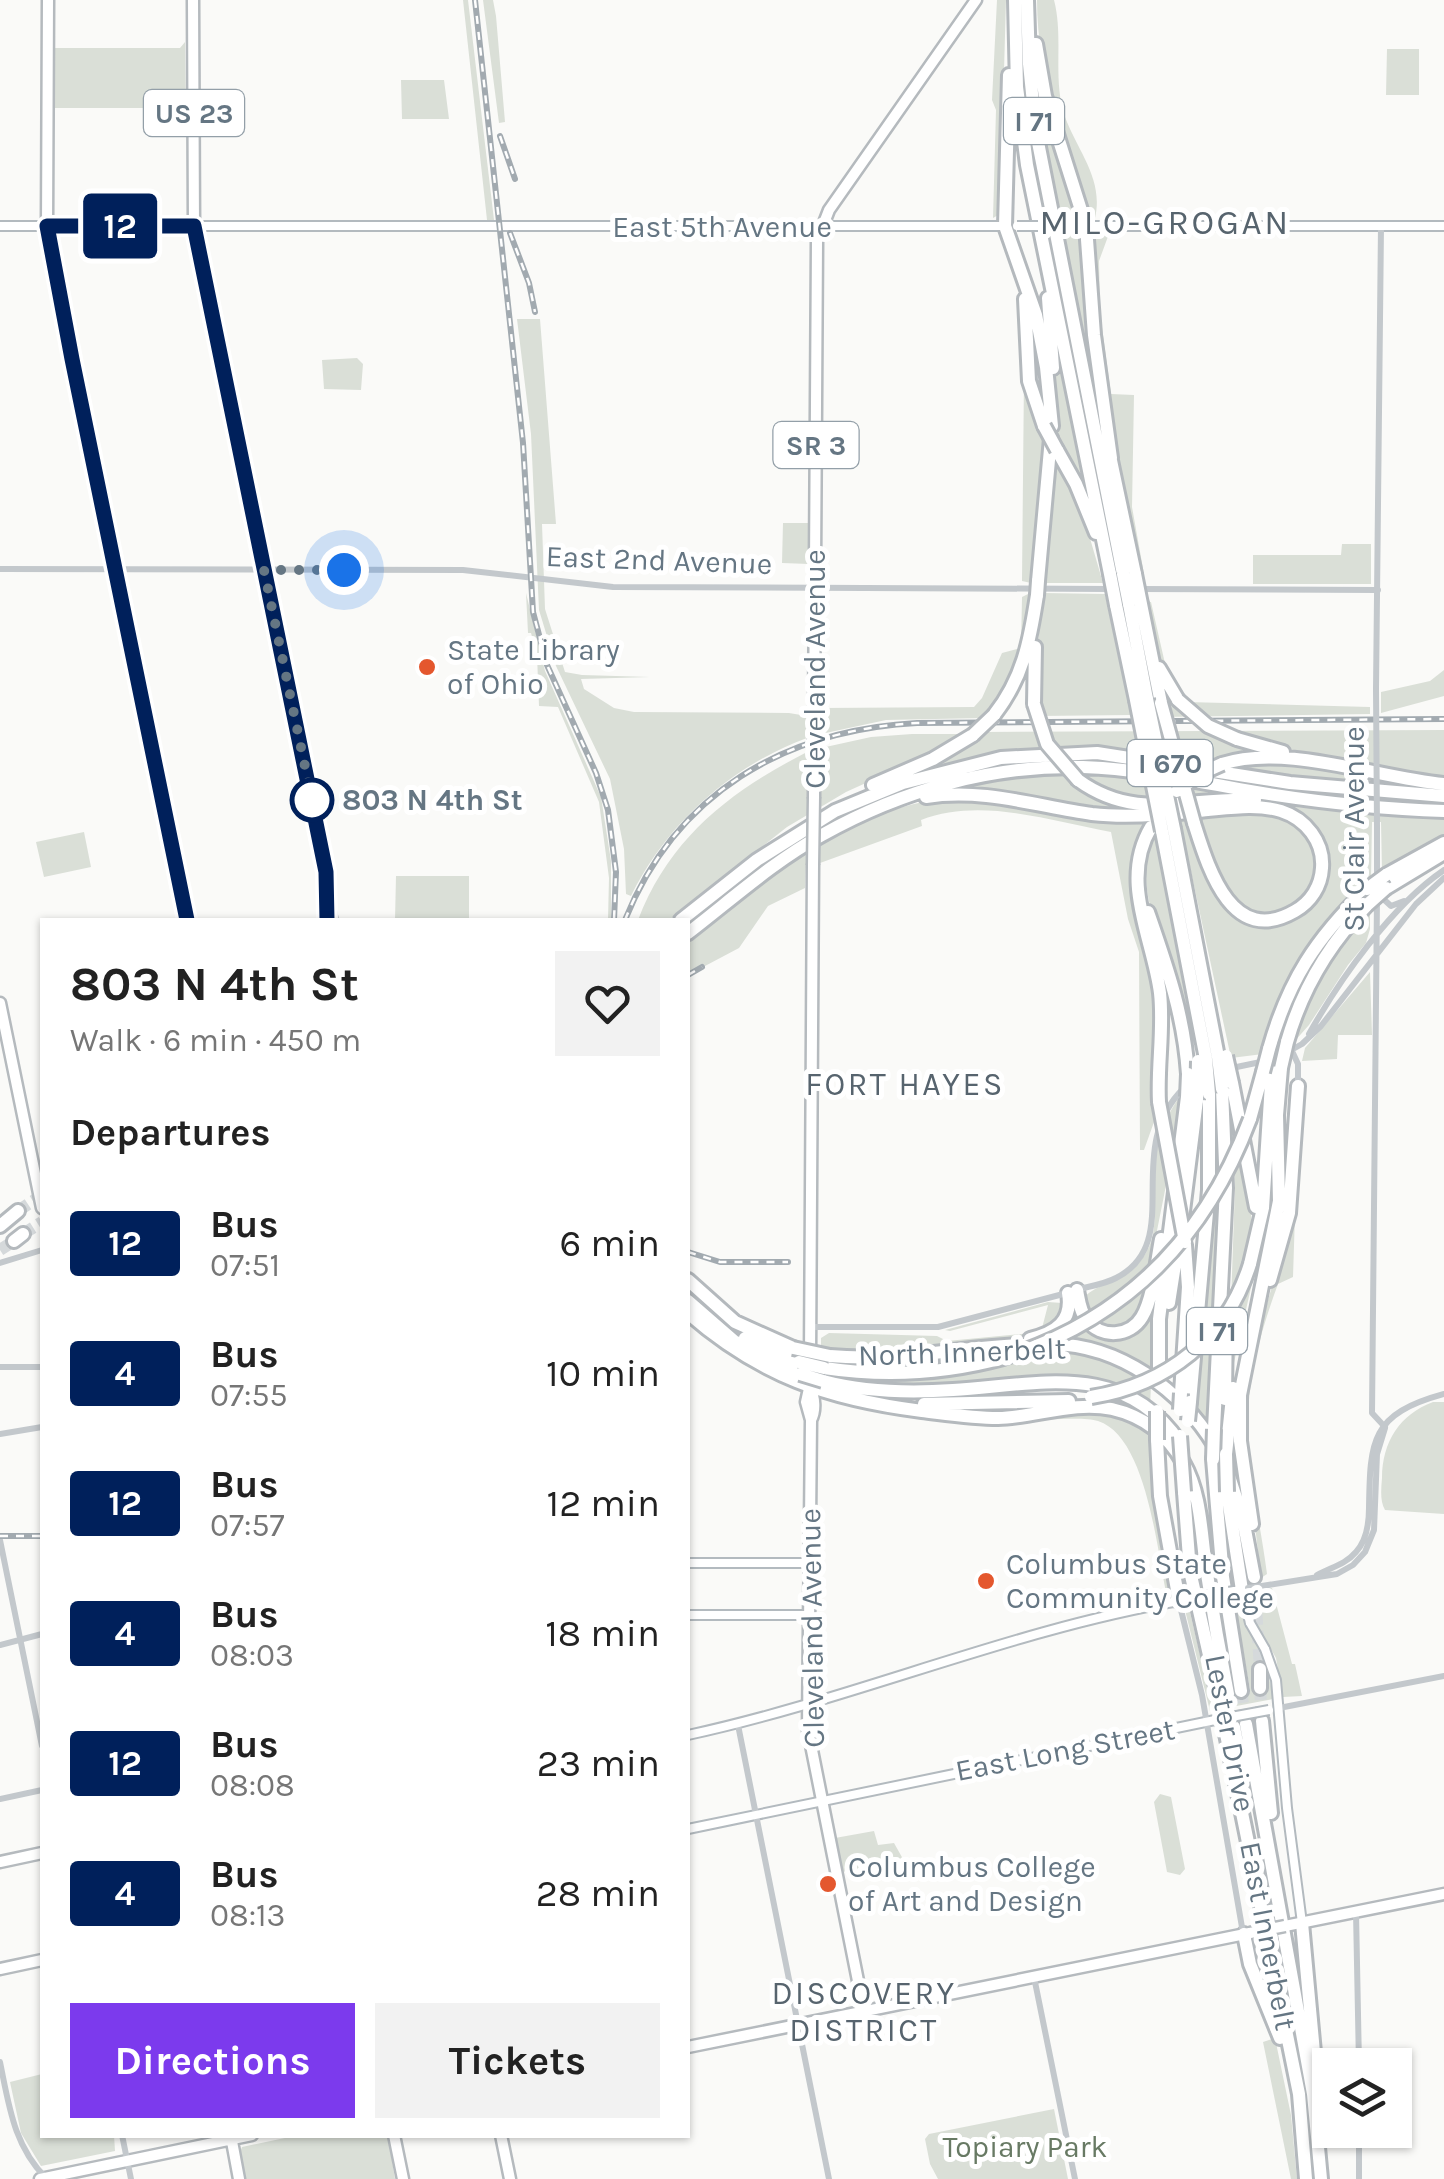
<!DOCTYPE html>
<html lang="en">
<head>
<meta charset="utf-8">
<style>
	:root { --surface:#fff; --page:#f2f2f2; --text:#222; --muted:#767676; --accent:#7c3aed }
	body { margin:0; font-family:Karla,sans-serif; background:var(--page); color:var(--text); height:100vh; display:flex; flex-direction:column; font-size:38px; white-space:nowrap }
	* { box-sizing:border-box; margin:0 }
	p { font-size:32px; color:var(--muted) }
	.icon { flex:none; width:55px; height:55px; fill:none; stroke:currentColor; stroke-width:2; stroke-linecap:round; stroke-linejoin:round }
	.map { position:relative; flex:1; overflow:hidden }
	.side { position:absolute; left:40px; top:918px; width:650px; height:1220px; display:flex; flex-direction:column; background:var(--surface); border-radius:0px; box-shadow:0 2px 8px #0004 }
	.side>* { flex:none }
	.badge { padding:0 20px; border-radius:8px; font-size:35px; line-height:65px }
	.fabs { position:absolute; left:1312px; top:2048px; display:grid; gap:20px }
	.fabs a { display:grid; place-items:center; width:100px; height:100px; border-radius:0px; background:var(--surface); box-shadow:0 2px 8px #0004; font-size:50px }
	.you { position:absolute; width:50px; height:50px; margin:-25px; border:8px solid #fff; border-radius:50%; background:#1a73e8; box-shadow:0 0 0 15px #1a73e833 }
	.map>.badge { position:absolute; translate:-50% -50%; box-shadow:0 0 0 5px #fff }
	h2 { padding:0 30px; font-size:38px; line-height:90px }
	.round { display:grid; place-items:center; flex:none; width:105px; height:105px; border-radius:0px; background:var(--page) }
	.summary { display:flex; align-items:center; justify-content:space-between; height:170px; padding:0 30px }
	h1 { font-size:48px; font-weight:700; line-height:75px }
	.action { display:flex; gap:20px; margin-top:auto; padding:20px 30px }
	.action a { flex:1; height:115px; border-radius:0px; background:var(--accent); color:#fff; font-size:40px; font-weight:700; line-height:115px; text-align:center }
	.action a+a { background:var(--page); color:var(--text) }
	ul { padding:0; list-style:none }
	li { display:flex; align-items:center; gap:30px; height:130px; padding:0 30px }
	li div { flex:1 }
	li b { display:block; font-size:38px }
	li em { font-style:normal }
	li .badge { min-width:110px; font-weight:700; text-align:center }
	.map>svg:first-child { display:block }
</style>
</head>
<body>
<div class="map">
<svg width="1444" height="2179" viewBox="0 0 1444 2179">
	<rect width="100%" height="100%" fill="#fafaf8"/>
	<path fill="#dadfd7" d="M463 0H468L494 220H487Z
		M483 0H493L496 16 505 122 499 123Z
		M997 0H1006L1000 214 993 218 996 110 992 100Z
		M1037 0H1054C1064 38 1052 79 1065 117 1078 152 1104 179 1095 218L1088 216C1065 144 1037 77 1037 0Z
		M185 42 186 108H54V48H180Z
		M1387 49H1419V95H1386Z
		M1036 72 1079 215 1059 218 1041 119Z
		M401 80H444L449 119H402Z
		M1099 231H1110L1099 261 1100 313 1111 394 1134 395 1132 507 1144 574 1141 575 1104 384 1091 238Z
		M1062 233H1081L1098 394Z
		M517 319H540L556 524H542L545 609 565 672 582 675 650 677 581 679 584 689 614 708 634 712 789 713 807 716V738C731 766 667 823 631 896L626 894 624 849 610 779 556 666 539 610 531 434Z
		M1056 342H1057L1090 506 1055 441Z
		M357 358 363 364 361 390 324 389 322 360Z
		M1024 375 1045 434 1031 583 1022 581Z
		M1055 454 1078 497 1103 583H1043Z
		M783 523H809V564L782 563Z
		M1342 544H1371V584H1253V555H1341Z
		M526 593 545 671 601 797 611 861V920H608L609 878 599 802 558 707 539 706 537 655 531 633H528Z
		M1030 593C1025 642 1014 679 984 718L886 720 821 734V708L974 707 982 698 1002 653 1021 648 1022 597Z
		M1043 593 1105 594 1131 715 1039 716 1036 659Z
		M1147 602H1151L1166 668 1187 702 1370 707V714L1159 717 1163 670Z
		M1444 670V696L1381 713V692L1430 681Z
		M1444 730V778L1346 762 1267 744 1262 751 1238 754 1209 763 1122 749H1031L959 760 914 773 983 732Z
		M912 734H966L932 753 846 792 787 827 669 920H638C670 837 731 791 807 752V810L821 802V748L871 737Z
		M1243 762 1297 763 1444 791 1285 776 1229 767Z
		M1064 772 1149 777 1246 795 1137 808 1133 814 941 790 1009 776Z
		M978 797C1033 805 1088 822 1144 819 1184 818 1259 799 1294 822 1354 863 1284 944 1237 903 1215 883 1206 849 1197 822L1190 823C1199 848 1206 881 1224 902 1269 953 1353 893 1317 834 1309 820 1293 814 1283 806L1444 817V839L1382 872 1381 822H1372L1371 879C1312 929 1283 980 1263 1054L1231 1058 1181 825 1155 829 1188 1011 1190 1064C1188 1038 1186 1010 1178 985 1159 926 1131 890 1156 826H1146L1133 863 1132 890 1156 991 1154 1084 1159 1108 1144 1150H1140L1139 952 1128 919 1111 832C1050 821 981 797 921 820L922 826 820 863 818 857 806 863 805 888 768 906 739 948 688 975V942C773 875 862 794 978 797Z
		M84 832 91 867 44 877 36 842Z
		M396 876H469V920H395Z
		M1370 908V929L1366 943 1348 965 1309 1025 1293 1043 1306 1000 1323 965Z
		M1370 972 1372 1035H1338L1337 1059 1302 1061 1305 1048Z
		M1213 1090H1216L1219 1205 1207 1425 1196 1412C1206 1305 1222 1197 1213 1090Z
		M1230 1094C1242 1150 1262 1208 1244 1265L1255 1270 1228 1389 1235 1187Z
		M1180 1096 1183 1100 1141 1311 1127 1327 1102 1328 1087 1314 1084 1297C1100 1282 1123 1282 1137 1265 1162 1238 1153 1209 1153 1176 1153 1147 1163 1120 1180 1096Z
		M1296 1183 1293 1277 1278 1284C1260 1333 1246 1383 1248 1435 1250 1481 1261 1528 1267 1574L1261 1578 1245 1438V1393L1250 1363 1291 1220Z
		M1166 1232 1155 1318 1152 1373 1052 1335 1074 1297 1089 1327 1138 1328Z
		M1048 1302 1062 1303 1064 1314 1050 1331 1033 1335 886 1351 821 1348V1338L829 1333 937 1336 947 1341 1041 1332 1048 1305 950 1331 945 1330Z
		M1039 1349C1081 1352 1116 1361 1151 1385L1150 1407 1081 1378 1053 1377 912 1387 867 1385 823 1376V1373L869 1379Z
		M1433 1402H1444V1514L1385 1510C1380 1501 1381 1490 1382 1478 1382 1442 1400 1414 1433 1402Z
		M1084 1410 1130 1418 1150 1431 1155 1505 1170 1590 1166 1592C1157 1549 1146 1436 1098 1421 1083 1416 1038 1421 1019 1420Z
		M1272 1588 1292 1664H1295L1302 1696 1283 1697 1276 1658 1255 1621 1247 1597 1253 1596V1592Z
		M1238 1598C1248 1636 1269 1659 1273 1699L1210 1711 1185 1610 1189 1608 1210 1697 1250 1690 1234 1599Z
		M1160 1794 1171 1797 1185 1869 1180 1875 1167 1872 1154 1802Z
		M874 1831 878 1845 894 1843 903 1859 842 1872 835 1838Z
		M1275 2038 1291 2115 1297 2179H1291L1263 2042Z
		M42 2074V2135H114L115 2151 41 2166 21 2133 10 2082Z
		M1054 2109 1068 2179H938L930 2164 925 2139 929 2134Z
		M299 2135H388L395 2179H245L240 2152 242 2147Z"/>
	<g fill="none" stroke-linecap="round" stroke-linejoin="round">
		<path stroke="#d5d9db" stroke-width="12" stroke-dasharray="12 6" stroke-linecap="butt" d="M18 1211 42 1195
			M23 1234 42 1222
			M0 1250 14 1241
			M1254 1577 1260 1669
			M1260 1688 1262 1721
			M1241 1691 1246 1724"/>
		<g stroke="#b3babf" stroke-width="12">
			<path id="secondary" d="M0 226H1005
				M1061 226H1444
				M688 1563H807
				M1238 1590H1242L1250 1623
				M688 1615H807
				M1265 1649 1276 1680 1287 1808 1302 1923
				M688 1735C854 1699 1011 1630 1179 1601
				M688 1829 1215 1720"/>
		</g>
		<g stroke="#b5babe" stroke-width="15">
			<path id="primary" d="M48 0 47 226 51 251 187 919
				M193 0 194 226 327 875V910
				M814 728 817 241 829 210 976 0
				M814 797V753
				M0 1003 42 1208
				M810 1357 813 865
				M810 1384 806 1402 811 1420
				M810 1388C815 1397 816 1411 811 1420L808 1730 864 2011
				M0 1862 42 1853
				M1285 1926 1444 1894
				M0 1969 42 1960
				M688 2047 1250 1933
				M394 2135 403 2179
				M501 2135 510 2179
				M231 2136 239 2179
				M40 2179 252 2135"/>
		</g>
		<g stroke="#b4b9bd" stroke-width="18">
			<path id="motorway" d="M1015 0 1017 87 1027 165 1110 574
				M1027 0 1029 64 1036 132 1123 574
				M1036 44 1045 96 1086 226 1094 335 1111 458
				M1009 75 1005 226 1036 315 1046 367 1052 426
				M1048 298 1053 368
				M1025 299 1029 381 1044 426
				M1057 450 1076 484 1096 533
				M1109 451 1135 574
				M1038 581 1051 438
				M1129 604 1147 699
				M1141 604 1161 703
				M1116 605 1136 700
				M1159 668 1178 700
				M1034 704 1035 647
				M994 715C1023 678 1030 641 1037 595
				M1237 739 1283 752
				M1222 764C1284 743 1378 778 1444 784
				M1078 780C1137 823 1189 796 1255 800
				M873 785 933 759 973 735
				M926 797C983 788 1036 806 1092 814 1127 818 1163 815 1198 811 1225 809 1255 803 1281 811 1306 819 1324 842 1322 868 1321 886 1311 902 1295 911 1231 948 1208 867 1194 823
				M1151 827C1119 881 1153 938 1160 993 1164 1029 1157 1066 1159 1102
				M1174 829 1218 1057
				M1162 831 1206 1059
				M1386 875 1444 843
				M1386 888 1444 853
				M327 906 330 920
				M1148 912C1167 967 1184 1015 1188 1074
				M186 914V920
				M681 920 757 860 835 811 903 783 1001 758 1097 753 1290 783 1444 796
				M688 933C731 900 774 861 822 835 902 790 992 765 1083 767 1142 769 1198 782 1256 792 1318 802 1381 809 1444 811
				M1287 1042C1302 989 1328 945 1367 905
				M1269 1049C1288 981 1316 938 1367 889
				M1232 1083 1256 1207
				M1250 1119 1263 1072
				M1182 1219 1197 1100
				M0 1226 18 1211
				M14 1241 23 1234
				M1250 1264 1263 1208 1272 1068
				M688 1280 735 1322 793 1348
				M1270 1280 1289 1213 1298 1086
				M1077 1290C1079 1300 1080 1312 1087 1320 1101 1339 1130 1337 1142 1317 1153 1299 1157 1260 1161 1239
				M688 1301 734 1341 800 1374
				M1169 1303 1179 1239
				M688 1313C760 1376 828 1399 922 1411 947 1414 973 1418 998 1418 1036 1417 1074 1401 1112 1409 1143 1416 1168 1435 1183 1462 1202 1495 1201 1537 1207 1574 1213 1614 1220 1654 1228 1694
				M745 1338 799 1362
				M1030 1339C1056 1333 1073 1321 1068 1293
				M830 1356C905 1363 978 1343 1052 1344 1120 1345 1181 1390 1215 1446
				M824 1368C885 1377 944 1374 1003 1358
				M1159 1375V1319L1187 1097
				M823 1381C865 1392 910 1393 953 1390 1037 1385 1124 1359 1180 1443
				M1181 1393 1188 1287 1185 1245
				M1225 1399 1226 1314
				M1190 1402 1209 1190V1094
				M924 1404 1069 1401
				M1214 1429 1226 1188 1222 1089
				M1157 1440 1160 1496 1179 1601
				M1226 1454 1233 1388
				M1213 1459 1223 1577 1241 1691
				M1228 1473 1243 1519 1254 1577
				M1184 1492 1190 1571 1218 1695
				M1227 1492 1242 1590
				M1252 1524 1240 1441V1395L1279 1201 1277 1115 1281 1068
				M1260 1669V1688
				M1262 1721 1271 1813
				M1246 1724 1313 2094 1321 2179
				M1234 1727 1244 1779
				M1225 1729 1299 2094 1306 2179
				M1302 1923 1315 2063
				M1244 1934 1250 1964 1280 2038"/>
		</g>
		<path stroke="#c3c8cc" stroke-width="6" d="M0 569 463 570 613 587 1111 589
			M1139 589 1378 590
			M1376 689 1381 226
			M1377 881V827
			M1378 894 1391 906 1404 901
			M1377 898 1372 1413 1385 1427
			M1309 1034C1340 979 1392 905 1444 870
			M1292 1051 1298 1064V1086
			M1227 1069 1275 1059 1302 1044 1321 1026 1416 904 1444 878
			M0 1263 42 1250
			M1079 1289C1091 1286 1105 1284 1116 1278 1187 1242 1120 1150 1184 1088
			M810 1327H938L1067 1293
			M0 1367H42
			M0 1434 42 1427
			M0 1540 42 1746
			M1317 1575C1331 1567 1345 1565 1356 1552 1367 1540 1369 1524 1369 1508 1370 1440 1371 1414 1444 1394
			M1262 1586 1337 1574 1353 1565 1365 1552 1374 1530 1377 1454 1385 1428
			M1179 1602 1202 1695 1243 1933
			M0 1645 42 1634
			M1279 1708 1444 1676
			M738 1725 829 2179
			M0 1799 42 1790
			M1356 1912 1359 2065
			M1034 1977 1075 2179
			M0 2062C9 2106 14 2147 47 2179
			M122 2135 131 2179
			M1359 2179V2130"/>
		<use href="#secondary" stroke="#fff" stroke-width="8"/>
		<use href="#primary" stroke="#fff" stroke-width="10"/>
		<use href="#motorway" stroke="#fff" stroke-width="12"/>
		<g stroke="#a2aab0" stroke-width="6">
			<path id="rail" d="M475 0 523 443 533 612 547 665 596 773 608 810 616 872 614 920
				M500 136 515 179
				M510 233 529 283 535 312
				M625 920C676 793 785 730 917 723L1444 719
				M688 975 702 967
				M688 1252 720 1262H788
				M0 1536H42"/>
		</g>
		<use href="#rail" stroke="#fff" stroke-width="2.5" stroke-dasharray="8" stroke-linecap="butt"/>
		<g stroke="#b3babf" stroke-width="12" stroke-linecap="butt">
			<path id="secondary-bridge" d="M1017 226H1061
				M1187 1599 1234 1591
				M1250 1623 1265 1649
				M1215 1720 1269 1710"/>
		</g>
		<g stroke="#b5babe" stroke-width="15" stroke-linecap="butt">
			<path id="primary-bridge" d="M814 753V728
				M813 865 814 797
				M1250 1933 1285 1926"/>
		</g>
		<g stroke="#b4b9bd" stroke-width="18" stroke-linecap="butt">
			<path id="motorway-bridge" d="M1044 426 1057 450
				M1110 574 1116 605
				M1123 574 1129 604
				M1135 574 1141 604
				M1037 595 1038 581
				M1147 699 1174 829
				M1136 700 1162 831
				M1178 700 1208 726 1237 739
				M1161 703 1194 823
				M1034 704 1047 744 1078 780
				M973 735 994 715
				M1177 791 1202 773 1222 764
				M1367 889 1386 875
				M1367 905 1386 888
				M1226 1056 1232 1083
				M1218 1057 1222 1089
				M1206 1059 1209 1094
				M1281 1068 1287 1042
				M1263 1072 1269 1049
				M1187 1097 1188 1074
				M1197 1100 1198 1061
				M1159 1102 1185 1242
				M793 1348 830 1356
				M1003 1358C1125 1320 1206 1237 1250 1119
				M799 1362 824 1368
				M800 1374 823 1381
				M1091 1397C1167 1385 1227 1338 1250 1264
				M1180 1410 1181 1393
				M1188 1421 1190 1402
				M1180 1436 1184 1492
				M1157 1440V1411
				M1226 1454 1227 1492
				M1213 1459 1214 1429"/>
		</g>
		<path stroke="#c3c8cc" stroke-width="6" d="M1376 689 1377 827
			M1248 1588 1262 1586"/>
		<use href="#secondary-bridge" stroke="#fff" stroke-width="8"/>
		<use href="#primary-bridge" stroke="#fff" stroke-width="10"/>
		<use href="#motorway-bridge" stroke="#fff" stroke-width="12"/>
	</g>
	<g fill="none" stroke-linecap="round" stroke-linejoin="round">
		<g stroke="#fff" stroke-width="22">
			<path id="line" d="M187 920 72 359 47 226H194L326 872 327 920"/>
		</g>
		<use href="#line" stroke="#00205b" stroke-width="15"/>
		<path stroke="#657683" stroke-width="10" stroke-dasharray="0 18" d="M312 800 264 570H344"/>
	</g>
	<g fill="#e4572e" stroke="#fff" stroke-width="4">
		<circle cx="427" cy="667" r="10"/>
		<circle cx="986" cy="1581" r="10"/>
		<circle cx="828" cy="1884" r="10"/>
	</g>
	<circle fill="#fff" stroke="#00205b" stroke-width="5" cx="312" cy="800" r="20"/>
	<g text-anchor="middle" stroke-width="10" stroke-linejoin="round" paint-order="stroke">
		<g fill="#fff" stroke="#939fa8" stroke-width="2.5">
			<rect x="144" y="90" width="100" height="46" rx="8"/>
			<rect x="1004" y="98" width="60" height="46" rx="8"/>
			<rect x="773.5" y="422" width="85" height="46" rx="8"/>
			<rect x="1127.5" y="740" width="85" height="46" rx="8"/>
			<rect x="1187" y="1308" width="60" height="46" rx="8"/>
		</g>
		<g font-size="28" font-weight="bold" fill="#657683">
			<text x="194" y="123">US 23</text>
			<text x="1034" y="131">I 71</text>
			<text x="816" y="455">SR 3</text>
			<text x="1170" y="773">I 670</text>
			<text x="1217" y="1341">I 71</text>
		</g>
		<g font-size="30" fill="#657683" stroke="#fff">
			<text x="722" y="237">East 5th Avenue</text>
			<text transform="translate(659 560) rotate(2)" y="10">East 2nd Avenue</text>
			<text transform="translate(815 669) rotate(-90)" y="10">Cleveland Avenue</text>
			<text transform="translate(1354 829) rotate(-90)" y="10">St Clair Avenue</text>
			<text transform="translate(962 1352) rotate(-2)" y="10">North Innerbelt</text>
			<text transform="translate(812 1628) rotate(-91)" y="10">Cleveland Avenue</text>
			<text transform="translate(1230 1733) rotate(79)" y="10">Lester Drive</text>
			<text transform="translate(1065 1750) rotate(-11)" y="10">East Long Street</text>
			<text transform="translate(1268 1936) rotate(79)" y="10">East Innerbelt</text>
		</g>
		<g font-size="30" fill="#657683" stroke="#fff" text-anchor="start">
			<text x="447" y="660">State Library<tspan x="447" dy="34">of Ohio</tspan></text>
			<text x="1006" y="1574">Columbus State<tspan x="1006" dy="34">Community College</tspan></text>
			<text x="848" y="1877">Columbus College<tspan x="848" dy="34">of Art and Design</tspan></text>
		</g>
		<g font-size="30" font-weight="bold" fill="#657683" stroke="#fff" text-anchor="start">
			<text x="342" y="810">803 N 4th St</text>
		</g>
		<g font-size="30" fill="#687a64" stroke="#fff">
			<text x="1025" y="2157">Topiary Park</text>
		</g>
		<g font-size="32" letter-spacing="2.5" fill="#57646e" stroke="#fff">
			<text x="905" y="1095">FORT HAYES</text>
			<text x="864" y="2004">DISCOVERY<tspan x="864" dy="37">DISTRICT</tspan></text>
		</g>
		<g font-size="35" letter-spacing="2.5" fill="#57646e" stroke="#fff">
			<text x="1165" y="234">MILO-GROGAN</text>
		</g>
	</g>
</svg>
<div class="fabs">
<a><svg class="icon" aria-label="layers" viewBox="0 0 24 24"><path d="M12 4l9 5-9 5-9-5zM3 14l9 5 9-5"/></svg></a>
</div>
<div class="you" style="left:344px;top:570px"></div>
<b class="badge" style="left:120px;top:226px;background:#00205b;color:#fff">12</b>
<section class="side">
<div class="summary"><div><h1>803 N 4th St</h1><p>Walk · 6 min · 450 m</p></div><a class="round"><svg class="icon" aria-label="heart" viewBox="0 0 24 24"><path d="M12 20l-8-8c-3-5 5-10 8-4 3-6 11-1 8 4z"/></svg></a></div>
<h2>Departures</h2>
<ul>
<li><span class="badge" style="background:#00205b;color:#fff">12</span><div><b>Bus</b><p>07:51</p></div><em>6 min</em></li>
<li><span class="badge" style="background:#00205b;color:#fff">4</span><div><b>Bus</b><p>07:55</p></div><em>10 min</em></li>
<li><span class="badge" style="background:#00205b;color:#fff">12</span><div><b>Bus</b><p>07:57</p></div><em>12 min</em></li>
<li><span class="badge" style="background:#00205b;color:#fff">4</span><div><b>Bus</b><p>08:03</p></div><em>18 min</em></li>
<li><span class="badge" style="background:#00205b;color:#fff">12</span><div><b>Bus</b><p>08:08</p></div><em>23 min</em></li>
<li><span class="badge" style="background:#00205b;color:#fff">4</span><div><b>Bus</b><p>08:13</p></div><em>28 min</em></li>
</ul>
<div class="action"><a>Directions</a><a>Tickets</a></div>
</section>
</div>
</body>
</html>
